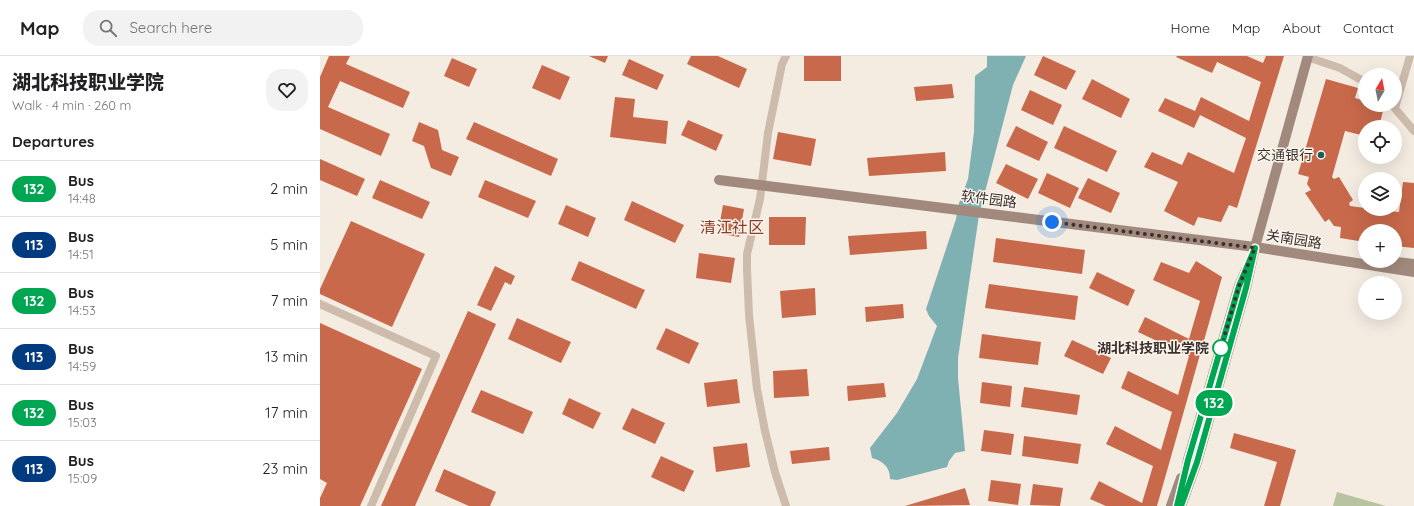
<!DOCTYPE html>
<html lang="en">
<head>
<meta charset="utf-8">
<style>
	:root { --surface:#fff; --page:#f2f2f2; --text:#202124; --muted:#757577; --line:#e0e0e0 }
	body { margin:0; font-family:Quicksand,"Noto Sans SC",sans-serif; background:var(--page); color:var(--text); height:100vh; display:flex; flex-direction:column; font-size:15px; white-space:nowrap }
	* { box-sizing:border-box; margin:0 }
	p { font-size:13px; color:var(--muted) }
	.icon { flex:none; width:22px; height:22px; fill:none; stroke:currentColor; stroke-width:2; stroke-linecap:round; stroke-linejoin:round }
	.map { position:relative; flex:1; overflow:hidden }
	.drawer { display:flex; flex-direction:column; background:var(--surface); width:320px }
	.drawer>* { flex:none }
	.badge { padding:0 8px; border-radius:13px; font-size:14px; line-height:26px }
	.needle { width:26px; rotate:10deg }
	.fabs { position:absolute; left:1038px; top:12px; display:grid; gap:8px }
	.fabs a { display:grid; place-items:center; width:44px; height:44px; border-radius:50%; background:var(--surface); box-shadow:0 4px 16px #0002; font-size:20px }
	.you { position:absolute; width:20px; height:20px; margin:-10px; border:3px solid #fff; border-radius:50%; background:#1a73e8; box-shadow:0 0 0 6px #1a73e833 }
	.map>.badge { position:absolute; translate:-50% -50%; box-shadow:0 0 0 2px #fff }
	h2 { padding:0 12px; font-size:15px; line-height:36px }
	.round { display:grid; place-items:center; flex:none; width:42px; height:42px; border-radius:16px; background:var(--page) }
	.overview { display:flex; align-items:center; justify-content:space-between; height:68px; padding:0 12px }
	h1 { font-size:19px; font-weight:800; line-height:30px }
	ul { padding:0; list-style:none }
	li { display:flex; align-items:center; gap:12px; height:56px; padding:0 12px; border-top:1px solid var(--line) }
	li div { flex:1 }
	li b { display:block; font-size:15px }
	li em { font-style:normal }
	li .badge { min-width:44px; font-weight:700; text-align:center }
	header { display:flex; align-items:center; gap:24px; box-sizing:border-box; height:56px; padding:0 20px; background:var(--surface); border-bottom:1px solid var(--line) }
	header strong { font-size:19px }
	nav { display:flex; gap:22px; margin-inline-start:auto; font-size:14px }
	.search { width:280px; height:36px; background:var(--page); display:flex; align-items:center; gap:10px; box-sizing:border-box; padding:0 14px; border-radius:16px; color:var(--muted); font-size:15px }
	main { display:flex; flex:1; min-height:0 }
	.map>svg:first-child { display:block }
</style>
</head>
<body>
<header>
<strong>Map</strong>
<div class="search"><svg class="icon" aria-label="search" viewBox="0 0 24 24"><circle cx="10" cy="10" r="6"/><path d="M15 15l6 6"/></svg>Search here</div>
<nav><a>Home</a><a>Map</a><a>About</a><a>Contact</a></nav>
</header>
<main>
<section class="drawer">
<div class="overview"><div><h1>湖北科技职业学院</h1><p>Walk · 4 min · 260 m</p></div><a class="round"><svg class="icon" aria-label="heart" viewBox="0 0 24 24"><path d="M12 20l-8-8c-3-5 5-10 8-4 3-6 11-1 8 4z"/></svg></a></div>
<h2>Departures</h2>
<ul>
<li><span class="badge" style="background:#00a651;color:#fff">132</span><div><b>Bus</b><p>14:48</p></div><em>2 min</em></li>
<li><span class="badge" style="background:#003b80;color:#fff">113</span><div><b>Bus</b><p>14:51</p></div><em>5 min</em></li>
<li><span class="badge" style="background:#00a651;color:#fff">132</span><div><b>Bus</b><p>14:53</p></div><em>7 min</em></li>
<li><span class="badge" style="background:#003b80;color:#fff">113</span><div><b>Bus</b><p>14:59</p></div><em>13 min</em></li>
<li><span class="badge" style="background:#00a651;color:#fff">132</span><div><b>Bus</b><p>15:03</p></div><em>17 min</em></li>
<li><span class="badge" style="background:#003b80;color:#fff">113</span><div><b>Bus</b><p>15:09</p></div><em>23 min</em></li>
</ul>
</section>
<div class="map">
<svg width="1094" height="450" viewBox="0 0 1094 450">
	<rect width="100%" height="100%" fill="#f4ebe1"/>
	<path fill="#b8c4a0" d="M1017 436 1066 450H1013Z"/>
	<path fill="#7fb0b2" d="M667 0H706L693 29 659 159 638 302V322L645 395 635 397 629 405 627 411 577 424 570 423C570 411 563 405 552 402L550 392 577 357 597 323 617 270 609 260 606 253 636 163 638 150 648 123 654 76 655 20 667 11Z"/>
	<path fill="#c8694b" d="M9 0H30L26 8 90 36 83 52 20 25 8 51 70 78 61 100 0 73V21Z
		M269 0H288L285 7Z
		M371 0H398L427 13 419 32 367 8Z
		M484 0H521V25H484Z
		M723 0 756 15 746 34 714 19Z
		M857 0H927L943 7 946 0H964L917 152 909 149 901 166 878 161 874 170 844 155 858 126 824 111 832 96 862 109 868 96 914 117 926 82 880 59 874 72 838 55 845 42 875 55 881 41 929 65 941 26 897 6 892 17 856 1Z
		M132 2 157 13 149 31 124 20Z
		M309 3 344 19 337 34 302 19Z
		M222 9 250 21 240 44 212 32Z
		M772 23 810 43 801 62 762 43Z
		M1006 23 1038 32 1035 42 1045 45V49H1058L1064 51 1059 71H1045V80L1025 75 1012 121 1014 123 1019 121 1033 144 1029 147 1030 150 1045 152V153L1079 156 1083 126 1094 127V192L1075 190V175H1045V186L1020 182 1021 171 1014 170 1009 163 1005 166 985 137 991 134 987 128 989 121 978 118Z
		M632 28 634 42 596 45 594 31Z
		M710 34 742 49 733 69 701 54Z
		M295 41 315 43 313 61 348 65 346 88 290 81Z
		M368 64 403 79 396 95 361 79Z
		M99 66 118 74 122 94 139 101 131 120 111 112 104 90 92 85Z
		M154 66 238 103 231 120 146 83Z
		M696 70 728 86 719 105 686 90Z
		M744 70 797 95 787 116 734 92Z
		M458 76 496 83 491 110 453 103Z
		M625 96 626 115 549 120 547 102Z
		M0 103 45 123 37 140 0 124Z
		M686 108 718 123 708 143 676 127Z
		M727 117 759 132 750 152 718 137Z
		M768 122 800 137 791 157 758 142Z
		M60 124 110 146 102 163 52 142Z
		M165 124 216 145 208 162 158 141Z
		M312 145 364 169 355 187 304 164Z
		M246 149 276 162 268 181 238 168Z
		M403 149 424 153 419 181 398 177Z
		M449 161H486L485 189H449Z
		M31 165 105 198 72 271 0 238V233Z
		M606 175 607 193 530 199 528 180Z
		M676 182 765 194 762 218 673 206Z
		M379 197 415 202 411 227 376 222Z
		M259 205 325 234 316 253 251 224Z
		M876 205 902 221 837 450H786L770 443 779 425 822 447 833 410 786 388 795 370 841 394 852 356 801 332 808 315 858 339 869 300 818 276 825 261 869 283 880 245 833 224 841 206 869 217Z
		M175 210 195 220 191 229 185 226 171 255 157 249Z
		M777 216 815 234 808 250 769 232Z
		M669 228 758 240 755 264 665 252Z
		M495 232 496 259 462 262 460 235Z
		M583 248 584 262 546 266 545 251Z
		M148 255 176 268 95 450H61Z
		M197 262 251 286 241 307 188 283Z
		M0 267 102 313 40 450H0V442L7 427 0 423Z
		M346 272 379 287 369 308 336 293Z
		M662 278 721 286 718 309 659 302Z
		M752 284 791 302 783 318 744 300Z
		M487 313 489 340 454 342 453 315Z
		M417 323 420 347 387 351 384 327Z
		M662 326 692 330 690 351 660 347Z
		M564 327 566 341 528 345 527 330Z
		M704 331 760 339 757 359 701 351Z
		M161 334 213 356 203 378 151 356Z
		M249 342 281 357 273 373 242 358Z
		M312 352 345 367 335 388 302 373Z
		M664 374 694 378 691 399 661 395Z
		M914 377 976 394 960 450H944L957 406 910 392Z
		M704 380 761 388 758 408 702 400Z
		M427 387 430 411 396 416 393 391Z
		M509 391 510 404 472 408 470 395Z
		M341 400 374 415 364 436 331 421Z
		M124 413 176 436 170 450H149L115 435Z
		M671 424 701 428 698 449 668 445Z
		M713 428 743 432 740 450 710 449Z
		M645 432 650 449 585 450Z"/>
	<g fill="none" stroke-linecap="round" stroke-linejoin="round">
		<path stroke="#cdbbac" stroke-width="8" d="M466 0 462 8 448 77 440 143 427 198V213L429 259 437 333 445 375 455 416 466 450
			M987 1 1020 12 1045 26
			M1072 49 1094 75
			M1075 52 1090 0
			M0 248 116 300 51 450"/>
		<path stroke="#a18a7d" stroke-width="10" d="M399 124 935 191 1094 216
			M1068 205 1094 208
			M863 430 868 404 919 230 926 214
			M851 450 861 422
			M861 450 877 406 926 232 935 191 988 0"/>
	</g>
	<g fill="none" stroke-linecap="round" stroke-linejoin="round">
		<g stroke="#fff" stroke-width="9">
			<path id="line" d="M857 450 868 404 919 230 935 192 926 232 877 406 861 450"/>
		</g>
		<use href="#line" stroke="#00a651" stroke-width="6"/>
		<path stroke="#3b302b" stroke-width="4" stroke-dasharray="0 7.2" d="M732 166 935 192 919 230 901 292"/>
	</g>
	<circle fill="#1f5a5e" stroke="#fbf5ee" stroke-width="1.5" cx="1001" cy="99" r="4"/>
	<circle fill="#fff" stroke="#00a651" stroke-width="2" cx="901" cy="292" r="8"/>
	<g text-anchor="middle" stroke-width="3" stroke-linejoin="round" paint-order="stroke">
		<g font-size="14" fill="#3b302b" stroke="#fbf5ee" text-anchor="end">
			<text x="993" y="104">交通银行</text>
		</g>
		<g font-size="14" fill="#3b302b" stroke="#fbf5ee">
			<text transform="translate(669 143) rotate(7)" y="5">软件园路</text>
			<text transform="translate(974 183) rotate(9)" y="5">关南园路</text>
		</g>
		<g font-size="14" font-weight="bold" fill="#3b302b" stroke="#fbf5ee" text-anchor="end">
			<text x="889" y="297">湖北科技职业学院</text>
		</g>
		<g font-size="16" fill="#8c3b22" stroke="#fbf5ee">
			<text x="412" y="177">清江社区</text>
		</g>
	</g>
</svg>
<div class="fabs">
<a><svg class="needle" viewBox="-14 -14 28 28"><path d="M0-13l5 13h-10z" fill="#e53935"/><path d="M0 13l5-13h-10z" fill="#757577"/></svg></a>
<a><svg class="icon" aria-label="locate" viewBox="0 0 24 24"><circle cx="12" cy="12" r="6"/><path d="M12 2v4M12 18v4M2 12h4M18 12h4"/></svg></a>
<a><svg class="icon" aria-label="layers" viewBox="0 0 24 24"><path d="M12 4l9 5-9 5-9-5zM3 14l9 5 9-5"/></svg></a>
<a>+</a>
<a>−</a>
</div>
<div class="you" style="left:732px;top:166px"></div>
<b class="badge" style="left:894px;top:347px;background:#00a651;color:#fff">132</b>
</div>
</main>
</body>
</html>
